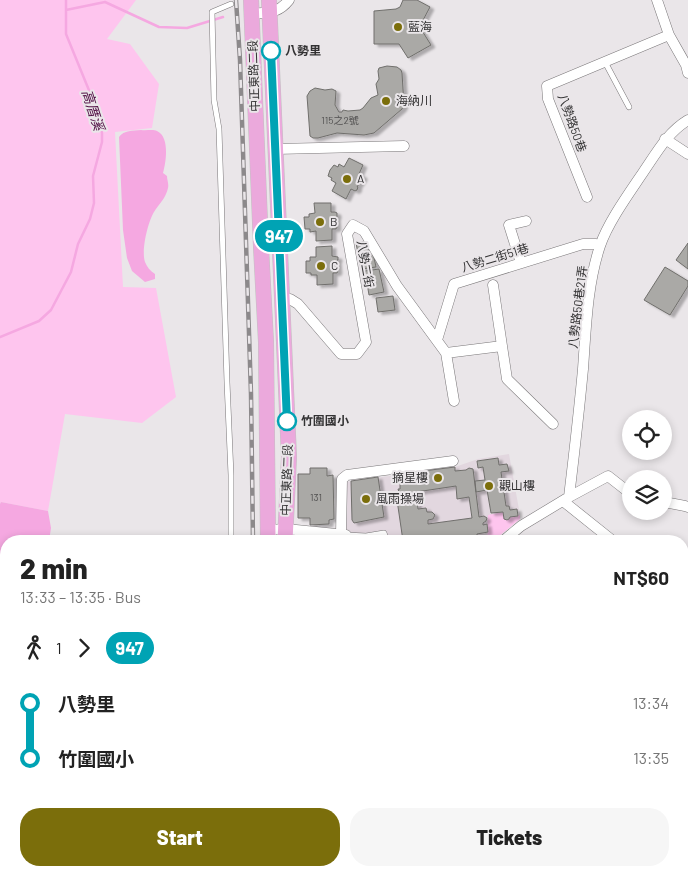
<!DOCTYPE html>
<html lang="en">
<head>
<meta charset="utf-8">
<style>
	:root { --surface:#fff; --page:#f6f6f6; --text:#222; --muted:#767676; --accent:#7b6e0b }
	body { margin:0; font-family:Barlow,"Noto Sans TC",sans-serif; background:var(--page); color:var(--text); height:100vh; display:flex; flex-direction:column; font-size:19px; white-space:nowrap }
	* { box-sizing:border-box; margin:0 }
	p { font-size:16px; color:var(--muted) }
	.icon { flex:none; width:28px; height:28px; fill:none; stroke:currentColor; stroke-width:2; stroke-linecap:round; stroke-linejoin:round }
	.map { position:relative; flex:1; overflow:hidden }
	.details { position:absolute; left:0px; top:535px; width:689px; height:341px; display:flex; flex-direction:column; background:var(--surface); border-radius:20px 20px 0 0; box-shadow:0 2px 8px #0003 }
	.details>* { flex:none }
	.badge { padding:0 10px; border-radius:16px; font-size:18px; line-height:32px }
	.tools { position:absolute; left:622px; top:410px; display:grid; gap:10px }
	.tools a { display:grid; place-items:center; width:50px; height:50px; border-radius:50%; background:var(--surface); box-shadow:0 2px 8px #0003; font-size:25px }
	.map>.badge { position:absolute; translate:-50% -50%; box-shadow:0 0 0 2px #fff }
	.legs { display:flex; align-items:center; gap:8px; height:55px; padding:0 20px; font-size:16px }
	.legs p { margin-inline-start:auto }
	.headline { display:flex; align-items:center; justify-content:space-between; height:85px; padding:0 20px }
	h1 { font-size:28px; font-weight:800; line-height:38px }
	.cta { display:flex; gap:10px; margin-top:auto; padding:10px 20px }
	.cta a { flex:1; height:58px; border-radius:20px; background:var(--accent); color:#fff; font-size:20px; font-weight:800; line-height:58px; text-align:center }
	.cta a+a { background:var(--page); color:var(--text) }
	ul { padding:0 20px; list-style:none }
	li { display:flex; align-items:center; gap:18px; height:55px; font-size:19px }
	li i { display:grid; place-items:center; width:8px; height:100%; margin:0 6px; background:currentColor }
	li i::after { content:''; width:12px; height:12px; margin:-6px; border:4px solid; border-radius:50%; background:var(--surface) }
	li p { margin-inline-start:auto }
	li:first-child i { background:linear-gradient(#0000 50%,currentColor 0) }
	li:last-child i { background:linear-gradient(currentColor 50%,#0000 0) }
	.map>svg:first-child { display:block }
</style>
</head>
<body>
<div class="map">
<svg width="688" height="876" viewBox="0 0 688 876">
	<defs>
		<filter id="shadow"><feDropShadow dx="4" dy="2.5" stdDeviation="1" flood-color="#0004"/></filter>
	</defs>
	<rect width="100%" height="100%" fill="#eae6e9"/>
	<path fill="#e2d7df" d="M509 454 520 515 510 517 509 519 507 520 504 519 488 521V532L487 541H299V537L345 540 346 535V482L455 467 478 459Z
		M682 678 688 679V876H562L558 870H682Z"/>
	<path fill="#fec5ee" d="M0 0H136L107 39 130 44 159 84 152 128 115 132 123 287 156 288 176 397 142 423 65 414 48 511 1 502 0 504Z
		M503 512 505 520 509 519 510 517 520 515V519L493 541H487C488 532 487 524 488 515Z
		M0 777H6V870H13L12 876H0Z
		M688 803V856L683 850 682 807Z"/>
	<path fill="#f5a8e1" d="M141 130C146 131 153 129 157 131 170 137 166 162 163 173L167 176C167 180 169 184 168 188 166 198 159 204 154 212 148 222 141 250 145 262 147 267 150 271 155 274V279L145 282 132 271 127 258 123 230 119 137C124 130 133 131 141 130Z
		M1 502 48 511 51 528 49 541H6V741L0 743V504Z"/>
	<g fill="none" stroke-linecap="round" stroke-linejoin="round">
		<path stroke="#f5a8e1" stroke-width="2.5" d="M66 0V10
			M0 337 39 321 51 310 71 272 78 244 90 219 94 203 93 176 102 142V133L95 105 66 34V10L105 2 159 27 187 28 223 17"/>
	</g>
	<path fill="#aaa9a6" stroke="#706f6c" fill-rule="evenodd" filter="url(#shadow)" d="M403 0H417L430 7 421 24V29L431 45 408 58 399 44H374V11L396 9 400 7Z
		M387 66 397 67 401 70 402 73 404 105 402 109 374 133 364 135 337 133 318 138H313L310 136 307 96 310 91 315 88 325 90 332 89 336 91 335 105 339 112H342L343 110 348 111 360 110 363 108 371 98 378 95 376 84 379 79 378 71 379 68Z
		M349 158 363 165 359 174 363 176V178L357 187H358L357 190 355 191 351 189 346 199 332 191 336 183 331 180 332 178 328 176 330 170 334 165 338 167 339 164 344 167Z
		M314 203H331V212H335L337 213V217H336L337 228H336V229H332V240L316 241V231L310 232V229H305L304 217H309V214L315 213Z
		M367 241 368 249H370L371 254 373 253 376 267 361 269 356 243Z
		M688 243V269L676 260Z
		M332 246V256L338 257V260H337L338 271 337 273H333V284L317 285V275H311V273H306V261H310V257H316V247Z
		M665 267 688 281V286L670 315 644 300Z
		M379 269 384 292 369 295 365 271Z
		M393 296 395 310 378 312 376 298Z
		M498 458 499 465 507 464 509 471 501 472 506 506H509L510 510 517 509 518 516 510 517 509 519 507 520 504 519 503 512 491 513 487 490 476 492 475 481 485 480 483 467 478 468 477 461Z
		M455 467V471L466 470 469 468 473 469 479 517 484 516 487 518 486 521 483 523V525L487 524 488 532 477 534V539L458 541H403L396 493 399 492 398 489H400V480H403L405 484H409L407 473ZM456 486 457 499 469 497 472 518 428 524V520L433 519 435 515 432 512H427L426 508 418 509 416 492Z
		M310 468H327V476L333 475 334 519 329 520V524L310 525V518H298V474H310Z
		M378 477 384 517 354 523 352 520 351 481Z
		M682 722H687L688 724V750H686V748H682Z
		M327 870H356V876H327Z
		M363 870H395V876H363Z"/>
	<g fill="none" stroke-linecap="round" stroke-linejoin="round">
		<g stroke="#7a7779" stroke-width="6">
			<path id="service" d="M231 4 212 12 214 100 219 129 227 382 231 475V541
				M605 62 629 107
				M346 535 366 536 384 533 387 541
				M682 771 688 772
				M230 870V876
				M32 875V870"/>
		</g>
		<g stroke="#7a7779" stroke-width="11">
			<path id="minor" d="M657 0 669 35
				M251 14C268 12 278 14 289 0
				M665 139 688 154
				M276 149 404 146
				M587 197 548 99 547 86 669 35 686 65 688 73
				M521 263 509 225 526 221
				M493 285 502 346
				M282 297 290 299 298 304 341 354H357L366 342 347 234 353 225 364 231 397 286 446 353 454 401
				M437 340 454 284 583 244H595L600 245
				M446 353 502 346 507 379 553 424
				M569 497C574 455 579 412 583 369 586 328 587 285 600 246 608 222 630 192 644 171 657 152 668 132 688 120
				M563 501 613 541
				M664 502 685 506 688 507
				M268 530 286 529 346 535
				M341 535 342 479 347 475 453 461
				M503 541 521 526 569 497 608 476 631 494
				M682 629H688
				M440 870 444 876
				M547 870 552 876"/>
		</g>
		<g stroke="#c2c2c2" stroke-width="16">
			<path id="primary" d="M251 0 261 247 266 342 268 541
				M269 0 289 457 285 541
				M266 876V870
				M282 876V870"/>
		</g>
		<use href="#service" stroke="#fff" stroke-width="5"/>
		<use href="#minor" stroke="#fff" stroke-width="10"/>
		<use href="#primary" stroke="#eba9dc" stroke-width="15"/>
		<g stroke="#8c898b" stroke-width="4.5">
			<path id="rail" d="M236 0 240 60 251 394 253 541
				M243 876V870"/>
		</g>
		<use href="#rail" stroke="#eae6e9" stroke-width="2.5" stroke-dasharray="8" stroke-linecap="butt"/>
	</g>
	<g fill="none" stroke-linecap="round" stroke-linejoin="round">
		<g stroke="#fff" stroke-width="11">
			<path id="line-1" d="M271 51 287 421"/>
		</g>
		<use href="#line-1" stroke="#00a3b4" stroke-width="8"/>
	</g>
	<g fill="#7b6e0b" stroke="#eae6e9" stroke-width="2">
		<circle cx="398" cy="27" r="5"/>
		<circle cx="386" cy="101" r="5"/>
		<circle cx="347" cy="179" r="5"/>
		<circle cx="320" cy="222" r="5"/>
		<circle cx="321" cy="266" r="5"/>
		<circle cx="438" cy="478" r="5"/>
		<circle cx="489" cy="486" r="5"/>
		<circle cx="366" cy="499" r="5"/>
	</g>
	<g fill="#fff" stroke="#00a3b4" stroke-width="2.5">
		<circle cx="271" cy="51" r="9"/>
		<circle cx="287" cy="421" r="9"/>
	</g>
	<g text-anchor="middle" stroke-width="4" stroke-linejoin="round" paint-order="stroke">
		<g font-size="10" fill="#515050">
			<text x="340" y="124">115之2號</text>
			<text x="316" y="501">131</text>
		</g>
		<g font-size="12" fill="#333233" stroke="#eae6e9" text-anchor="start">
			<text x="408" y="31">藍海</text>
			<text x="396" y="105">海納川</text>
			<text x="357" y="183">A</text>
			<text x="330" y="226">B</text>
			<text x="331" y="270">C</text>
			<text x="428" y="482" text-anchor="end">摘星樓</text>
			<text x="499" y="490">觀山樓</text>
			<text x="376" y="503">風雨操場</text>
		</g>
		<g font-size="12" font-weight="bold" fill="#333233" stroke="#eae6e9" text-anchor="start">
			<text x="285" y="55">八勢里</text>
			<text x="301" y="425">竹圍國小</text>
		</g>
		<g font-size="12" fill="#333233" stroke="#eae6e9">
			<text transform="translate(254 76) rotate(-92)" y="4">中正東路二段</text>
			<text transform="translate(572 123) rotate(70)" y="4">八勢路50巷</text>
			<text transform="translate(495 258) rotate(-17)" y="4">八勢二街51巷</text>
			<text transform="translate(365 264) rotate(80)" y="4">八勢二街</text>
			<text transform="translate(578 307) rotate(-83)" y="4">八勢路50巷21弄</text>
			<text transform="translate(287 480) rotate(-88)" y="4">中正東路二段</text>
		</g>
		<g font-size="14" font-style="italic" fill="#500d43" stroke="#eae6e9">
			<text transform="translate(93 110) rotate(72)" y="5">高厝溪</text>
		</g>
	</g>
</svg>
<div class="tools">
<a><svg class="icon" aria-label="locate" viewBox="0 0 24 24"><circle cx="12" cy="12" r="6"/><path d="M12 2v4M12 18v4M2 12h4M18 12h4"/></svg></a>
<a><svg class="icon" aria-label="layers" viewBox="0 0 24 24"><path d="M12 4l9 5-9 5-9-5zM3 14l9 5 9-5"/></svg></a>
</div>
<b class="badge" style="left:279px;top:236px;background:#00a3b4;color:#fff">947</b>
<section class="details">
<div class="headline"><div><h1>2 min</h1><p>13:33 – 13:35 · Bus</p></div><b>NT$60</b></div>
<div class="legs"><svg class="icon" aria-label="walk" viewBox="0 0 24 24"><circle cx="13" cy="4" r="2"/><path d="M13 8l-2 6 4 7M11 14l-3 7M7 12l3-4h3l4 4"/></svg>1<svg class="icon" aria-label="forward" viewBox="0 0 24 24"><path d="M9 5l7 7-7 7"/></svg><b class="badge" style="background:#00a3b4;color:#fff">947</b></div>
<ul>
<li><i style="color:#00a3b4"></i><b>八勢里</b><p>13:34</p></li>
<li><i style="color:#00a3b4"></i><b>竹圍國小</b><p>13:35</p></li>
</ul>
<div class="cta"><a>Start</a><a>Tickets</a></div>
</section>
</div>
</body>
</html>
